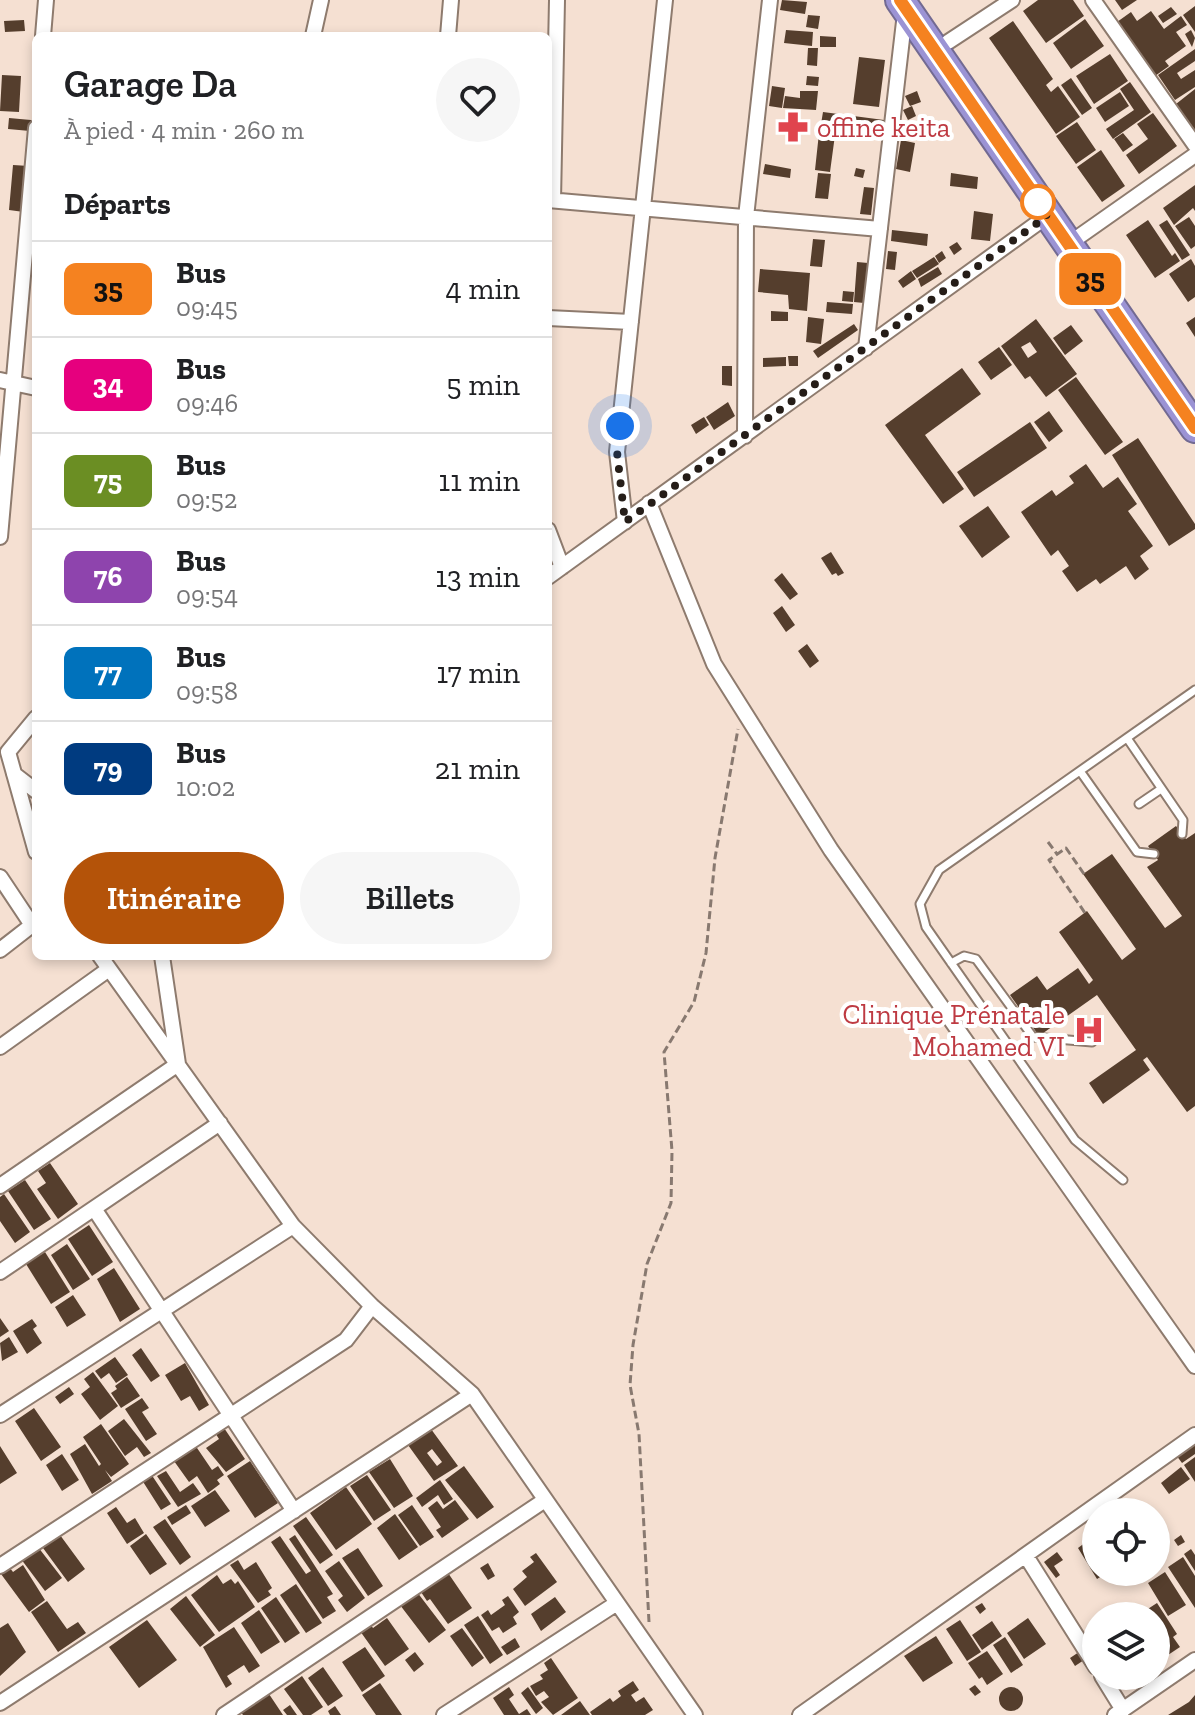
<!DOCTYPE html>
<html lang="fr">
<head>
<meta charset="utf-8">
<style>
	:root { --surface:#fff; --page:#f6f6f6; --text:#202124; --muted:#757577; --line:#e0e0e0; --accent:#b45309 }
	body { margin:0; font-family:"Zilla Slab",serif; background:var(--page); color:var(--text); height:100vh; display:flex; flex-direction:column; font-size:30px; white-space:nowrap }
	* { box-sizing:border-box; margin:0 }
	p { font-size:26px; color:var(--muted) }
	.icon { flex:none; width:44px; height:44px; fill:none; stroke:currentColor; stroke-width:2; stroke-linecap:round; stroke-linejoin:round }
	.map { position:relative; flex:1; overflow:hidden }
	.side { position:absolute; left:32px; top:32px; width:520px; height:928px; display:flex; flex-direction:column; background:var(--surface); border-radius:12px; box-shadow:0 4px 12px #0003 }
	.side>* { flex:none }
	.badge { padding:0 16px; border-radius:12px; font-size:28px; line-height:52px }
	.buttons { position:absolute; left:1082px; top:1498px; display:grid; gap:16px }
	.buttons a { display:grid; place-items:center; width:88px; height:88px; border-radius:50%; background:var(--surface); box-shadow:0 4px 12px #0003; font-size:40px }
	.you { position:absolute; width:40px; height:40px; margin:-20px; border:6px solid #fff; border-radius:50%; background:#1a73e8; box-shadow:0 0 0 12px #1a73e833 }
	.map>.badge { position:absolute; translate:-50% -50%; box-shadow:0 0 0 4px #fff }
	h2 { padding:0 32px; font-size:30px; line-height:72px }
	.round { display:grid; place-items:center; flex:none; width:84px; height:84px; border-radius:42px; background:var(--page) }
	.headline { display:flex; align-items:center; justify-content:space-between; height:136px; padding:0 32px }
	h1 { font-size:38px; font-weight:600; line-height:60px }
	.action { display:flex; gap:16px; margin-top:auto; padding:16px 32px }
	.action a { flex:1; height:92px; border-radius:48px; background:var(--accent); color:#fff; font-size:32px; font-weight:600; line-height:92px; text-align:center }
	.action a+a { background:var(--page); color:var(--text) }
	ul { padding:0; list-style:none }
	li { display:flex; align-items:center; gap:24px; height:96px; padding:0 32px; border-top:2px solid var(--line) }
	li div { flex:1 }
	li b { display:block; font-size:30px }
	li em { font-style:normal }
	li .badge { min-width:88px; font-weight:700; text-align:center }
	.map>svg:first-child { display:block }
</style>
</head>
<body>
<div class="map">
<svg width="1195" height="1715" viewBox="0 0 1195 1715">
	<rect width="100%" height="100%" fill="#f5e0d2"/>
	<path fill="#553e2d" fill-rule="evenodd" d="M782 0 807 2 805 14 780 10Z
		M1038 0H1073L1084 16 1046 43 1023 11Z
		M1115 0H1137L1122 10Z
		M1195 6V32L1183 15Z
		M1171 7 1177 14 1163 23 1158 16Z
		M1151 11 1164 29 1181 16 1187 25 1176 32 1186 46 1165 61 1169 66 1155 76 1117 22 1131 12 1137 21Z
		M808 15 820 16 818 29 806 27Z
		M1085 19 1104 46 1071 69 1053 43Z
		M24 20 25 31 5 32 4 21Z
		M1013 21 1053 79 1046 85 1051 92 1058 86 1080 117 1056 134 989 38Z
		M786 30 813 32 812 46 784 43Z
		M1191 30 1195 38 1192 47 1185 34Z
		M820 36 836 37V47H820Z
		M808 48H818L817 66 807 65Z
		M1195 49V61L1177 73 1181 79 1195 70V87L1175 100 1158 75Z
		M1110 54 1128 81 1094 104 1076 76Z
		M859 57 885 60 879 107 853 104Z
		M2 75 21 76 19 112 0 111Z
		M807 76 819 77 818 86 806 85Z
		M1071 78 1092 108 1082 115 1061 85Z
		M1130 82 1151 112 1113 139 1106 129 1134 110 1120 89Z
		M772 86 785 88 782 108 769 106Z
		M1195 89V130L1176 104Z
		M800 91H818L816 110 783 108 785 96 800 98Z
		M917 91 921 102 910 106 905 96Z
		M1120 92 1129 106 1105 122 1096 108Z
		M912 106 916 116 908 120 903 110Z
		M823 112 884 120 883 134 820 130Z
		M1153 113 1177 146 1139 174 1126 155 1148 139 1137 124Z
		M9 118 31 120 30 131 8 129Z
		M1077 122 1096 150 1076 164 1056 136Z
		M819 133 835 135 830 172 815 170Z
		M1123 133 1133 145 1123 152 1114 139Z
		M901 140 915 143 910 172 896 169Z
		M1101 150 1125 186 1102 202 1077 167Z
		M765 164 791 169 790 178 763 174Z
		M13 165 29 166 24 212 9 210Z
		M856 168 865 170 863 178 854 176Z
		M818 173 831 174 828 199 815 198Z
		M951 173 978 177 977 189 950 186Z
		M1195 185V211L1193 208 1174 225 1163 208Z
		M864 187 874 188 871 215 860 214Z
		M974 211 993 214 990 241 971 239Z
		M1189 217 1195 226V246L1191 249 1175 226Z
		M1148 220 1172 256 1175 253 1180 261 1155 278 1126 235Z
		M1167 220 1190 255 1182 260 1159 225Z
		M892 230 928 234 927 246 891 241Z
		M813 239 825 240 822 267 810 266Z
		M957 242 962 249 954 255 949 247Z
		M888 251 897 252 895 270 886 269Z
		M942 251 946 258 939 263 935 256Z
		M934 257 939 264 917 278 912 271Z
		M1191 259 1195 266V297L1188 302 1169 274Z
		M857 262 868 263 864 303 854 302Z
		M938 267 942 274 921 287 918 279Z
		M760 269 810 273 807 311 789 309 788 295 758 292Z
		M911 271 916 279 903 288 898 281Z
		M843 291 854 292 853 302 842 301Z
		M827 302 853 304 852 314 826 312Z
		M771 311 788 312V321H771Z
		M808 317 824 319 821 344 806 342Z
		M1195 317V337L1186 323Z
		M1036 319 1077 374 1046 397 1030 376 1025 379 1001 346ZM1030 342 1037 352 1028 358 1021 347Z
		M854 324 858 330 818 358 813 351Z
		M1071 325 1083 341 1065 355 1053 338Z
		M999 347 1012 365 991 380 978 362Z
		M788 356H798V366H789Z
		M786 357V366L763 367V358Z
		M722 366H732V386L722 385Z
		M962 368 981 394 925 435 964 489 943 504 885 425Z
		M1076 377 1123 442 1105 455 1058 390Z
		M728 402 735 416 714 430 706 417Z
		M1049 411 1063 431 1049 442 1034 422Z
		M704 417 709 425 696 434 691 425Z
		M1030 422 1047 448 974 497 957 472Z
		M1138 438 1195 524V529L1169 546 1112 455Z
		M1086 464 1103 488 1118 477 1137 504 1128 511 1153 546 1140 556 1149 569 1135 580 1126 566 1100 584 1096 579 1077 592 1062 571 1069 566 1058 550 1051 556 1021 512 1052 490 1056 496 1074 483 1069 476Z
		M988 506 1010 537 982 558 959 526Z
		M831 552 844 573 838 576 836 573 832 575 821 558Z
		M782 573 798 594 790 600 774 580Z
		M782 606 795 625 786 632 773 613Z
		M807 644 819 661 810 668 798 651Z
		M1176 826 1186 839 1195 833V1106L1187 1112 1147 1057 1143 1060 1150 1070 1103 1104 1089 1083 1136 1050 1097 995 1039 1036 1010 995 1037 976 1047 990 1078 968 1089 984 1093 980 1059 932 1087 911 1122 960 1136 949 1083 874 1112 854 1165 928 1182 916 1147 867 1158 860 1148 846Z
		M50 1163 78 1204 58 1219 37 1189 46 1183 38 1171Z
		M25 1180 51 1219 34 1230 8 1191Z
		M4 1194 30 1232 15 1243 0 1221V1197Z
		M89 1225 113 1262 92 1276 68 1239Z
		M67 1244 90 1279 73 1290 51 1255Z
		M45 1252 70 1292 51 1304 26 1264Z
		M114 1268 140 1309 120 1322 97 1279Z
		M73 1295 86 1315 67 1327 55 1307Z
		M0 1318 9 1331 0 1337Z
		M32 1319 37 1326 33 1329 42 1343 27 1354 13 1331Z
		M9 1337 18 1352 2 1361 0 1343Z
		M141 1348 160 1376 151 1382 132 1355Z
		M115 1357 128 1375 116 1383 109 1373 101 1379 95 1371Z
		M185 1363 209 1405 199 1411 190 1396 181 1401 165 1375Z
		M93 1372 118 1406 100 1420 81 1394 90 1387 84 1379Z
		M127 1377 140 1396 121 1408 111 1393 117 1389 115 1386Z
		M69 1387 74 1394 60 1404 55 1397Z
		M142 1398 149 1408 142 1412 157 1434 146 1441 125 1409Z
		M34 1408 61 1447 41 1461 15 1421Z
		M124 1419 151 1453 144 1457 137 1447 125 1456 108 1431Z
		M220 1422 245 1459 226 1472 206 1448 219 1439 212 1428Z
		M101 1424 129 1464 111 1477 105 1470 112 1481 92 1494 70 1454 85 1444 99 1466 101 1464 83 1437Z
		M431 1429 458 1466 434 1481 408 1445ZM432 1449 442 1462 437 1466 427 1453Z
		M1195 1442V1454L1182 1463 1176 1455Z
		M195 1445 212 1470 218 1466 224 1475 217 1480 220 1484 208 1493 197 1476 189 1482 174 1461Z
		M0 1446 17 1473 0 1484Z
		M62 1454 79 1480 62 1491 46 1465Z
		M1195 1457V1482L1184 1465Z
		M390 1459 413 1496 394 1508 369 1472Z
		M250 1461 278 1503 255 1518 227 1476Z
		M464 1466 494 1507 477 1519 445 1480Z
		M1181 1467 1190 1479 1169 1494 1161 1483Z
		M149 1471 171 1504 161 1510 140 1477Z
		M166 1471 180 1492 193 1483 201 1494 178 1507 157 1476Z
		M367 1475 391 1510 374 1521 350 1486Z
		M440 1480 453 1499 444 1505 438 1495 422 1507 416 1498Z
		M346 1487 372 1524 336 1550 310 1513Z
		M215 1490 230 1511 205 1527 191 1506Z
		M455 1500 469 1519 442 1538 436 1530 441 1527 428 1508 437 1501 443 1509Z
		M186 1505 191 1513 172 1525 167 1517Z
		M412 1505 434 1537 420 1546 398 1515Z
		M116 1507 127 1523 135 1518 144 1533 127 1544 107 1513Z
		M395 1514 418 1547 399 1560 377 1528Z
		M306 1517 333 1555 320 1564 293 1526Z
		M165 1519 191 1557 180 1565 153 1527Z
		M146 1534 167 1564 150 1575 130 1546Z
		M60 1535 85 1569 68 1582 43 1548Z
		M295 1535 333 1594 327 1597 336 1611 323 1619 271 1542 280 1536 306 1574 311 1571 289 1539Z
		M1181 1535 1185 1542 1178 1546 1174 1540Z
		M1086 1542 1096 1558V1572H1108L1097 1579 1078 1548Z
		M38 1547 62 1578 45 1591 21 1559Z
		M358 1548 383 1586 368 1596 342 1558Z
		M1191 1549 1195 1555V1571L1184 1554Z
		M1156 1551 1164 1563 1156 1568Z
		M1057 1552 1063 1560 1054 1566 1060 1575 1056 1578 1044 1562Z
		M536 1553 557 1582 525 1606 513 1589 527 1577 522 1571 534 1562 530 1557Z
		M1183 1557 1195 1576V1608L1168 1567Z
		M238 1560 244 1570 256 1562 272 1588 268 1591 271 1595 258 1603 230 1565Z
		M339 1561 365 1598 347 1612 338 1600 343 1596 325 1571Z
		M488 1563 495 1576 488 1580 480 1568Z
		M23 1565 45 1600 29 1612 1 1574 10 1568 13 1572Z
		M446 1570 472 1608 448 1624 430 1599 427 1601 419 1589Z
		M1165 1572 1186 1605 1168 1616 1148 1583Z
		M217 1575 223 1584 231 1579 235 1584 238 1581 255 1607 219 1632 191 1595Z
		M296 1584 322 1623 306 1633 280 1595Z
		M417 1592 446 1630 429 1643 400 1605Z
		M186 1596 215 1635 200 1647 170 1609Z
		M508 1596 519 1612 513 1617 517 1624 503 1633 499 1627 492 1631 481 1615 488 1610 491 1615 505 1605 502 1600Z
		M276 1597 300 1633 285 1643 261 1608Z
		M555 1597 566 1612 541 1631 531 1614Z
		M47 1601 67 1629 78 1622 86 1633 58 1652 31 1612Z
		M982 1603 986 1609 980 1614 975 1607Z
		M1157 1603 1177 1634 1173 1637 1180 1647 1156 1663V1616H1137Z
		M259 1610 280 1642 261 1654 241 1623Z
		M478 1616 503 1655 490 1664 464 1625Z
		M387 1618 409 1649 385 1666 360 1631 370 1624 373 1628Z
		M1028 1618 1046 1644 1024 1659 1007 1633Z
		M147 1620 177 1660 139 1688 109 1647Z
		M960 1620 981 1652 967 1661 946 1629Z
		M992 1621 1002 1636 982 1650 972 1635Z
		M8 1623 26 1652 0 1676V1628Z
		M234 1627 260 1666 249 1673 244 1665 227 1676 232 1684 226 1688 203 1647Z
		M462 1628 484 1658 472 1667 450 1636Z
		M936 1636 953 1663 923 1682 904 1656Z
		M1005 1637 1023 1665 1011 1673 993 1645Z
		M515 1638 520 1647 507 1655 501 1647Z
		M365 1647 385 1676 362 1692 342 1662Z
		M987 1651 1003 1674 987 1685 982 1677 979 1679 968 1663Z
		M415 1652 424 1664 414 1672 405 1660Z
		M1079 1652 1084 1660 1075 1666 1070 1658Z
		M551 1658 578 1698 553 1715 541 1702 549 1697 544 1691 536 1696 530 1686 543 1679 540 1675 548 1670 544 1663Z
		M323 1667 343 1696 328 1706 308 1678Z
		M302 1676 323 1707 311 1715H303L284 1689Z
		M633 1681 639 1690 631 1695 636 1702 644 1697 653 1710 645 1715H592L590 1712 610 1698 613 1702 621 1696 618 1691Z
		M380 1683 402 1715H376L362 1695Z
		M975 1685 981 1692 975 1696 969 1689Z
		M999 1699a12 12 0 1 1 24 0a12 12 0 1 1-24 0Z
		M509 1687 514 1695 509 1699 519 1714 527 1709 531 1715H504L493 1698Z
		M528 1687 543 1708 536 1714 521 1693Z
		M267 1691 283 1715H243L239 1710Z
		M1195 1695V1715H1168L1189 1702Z
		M580 1701 590 1715H561Z
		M290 1705 297 1715H287L283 1710Z
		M335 1706 341 1715H330L328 1711Z"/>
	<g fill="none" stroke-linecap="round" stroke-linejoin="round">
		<g stroke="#8e7b6e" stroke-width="11">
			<path id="lane" d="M1127 738 1183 820 1182 834
				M1080 771 1137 852 1154 854
				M1139 804 1161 789
				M951 963 964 956 976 959 1033 1037 1092 1042
				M1123 1180 1075 1140 926 927 920 904 939 870 1195 690"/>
		</g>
		<g stroke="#8e7b6e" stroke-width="18">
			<path id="street" d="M1093 0 1195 145
				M43 36 46 0
				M313 36 321 0
				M448 36 451 0
				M948 42 1012 0
				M548 200 880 229
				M553 200 557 0
				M1067 245 1195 155
				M548 318 631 322
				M866 348 905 13
				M0 380 36 388
				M745 436 746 217 770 0
				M649 503 714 664 831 850 1195 1366
				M625 522 617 452 665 0
				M548 530 562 567
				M0 537 36 128
				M548 577 1050 214
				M36 718 8 752 36 852
				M14 774 36 791
				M0 877 32 925
				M0 950 36 922
				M100 956 293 1226 372 1306 472 1394 695 1715
				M0 1047 109 969
				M0 1186 178 1064 162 956
				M95 1210 294 1511
				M0 1272 220 1123
				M0 1415 293 1226
				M1026 1556 1096 1667
				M0 1566 346 1340 372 1306
				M1102 1676 1123 1710
				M0 1703 472 1394
				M224 1715 545 1500
				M444 1715 617 1603
				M800 1715 1195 1435
				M1115 1715 1195 1660"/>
		</g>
		<g stroke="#726a92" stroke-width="32">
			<path id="highway" d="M900 0 1195 428"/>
		</g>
		<path stroke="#887970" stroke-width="3" stroke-dasharray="8 4" stroke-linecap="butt" d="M1048 842 1057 854
			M1084 874 1066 848 1049 860 1085 913
			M649 1622 639 1434 630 1385 633 1345 647 1264 671 1203 672 1151 664 1052 694 1002 706 953 715 858 738 729"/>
		<use href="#lane" stroke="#fff" stroke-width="7"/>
		<use href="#street" stroke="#fff" stroke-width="14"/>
		<use href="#highway" stroke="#9b93d4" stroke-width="28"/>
	</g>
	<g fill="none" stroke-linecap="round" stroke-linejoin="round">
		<g stroke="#fff" stroke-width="18">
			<path id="line" d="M900 0 1195 428"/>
		</g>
		<use href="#line" stroke="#f58220" stroke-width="12"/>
		<path stroke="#251d18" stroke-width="8" stroke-dasharray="0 14.4" d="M620 426 617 452 625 522 1047 216 1038 202"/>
	</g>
	<defs>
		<g id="pharmacy-bare" transform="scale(2.4)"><path d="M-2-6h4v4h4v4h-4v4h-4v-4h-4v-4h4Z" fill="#e0444e" stroke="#fff" stroke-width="2.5" paint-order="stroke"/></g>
		<g id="hospital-bare" transform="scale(2.4)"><path d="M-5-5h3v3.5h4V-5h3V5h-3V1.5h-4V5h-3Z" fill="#e0444e" stroke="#fff" stroke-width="2.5" paint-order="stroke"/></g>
	</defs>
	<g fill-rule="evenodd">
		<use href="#pharmacy-bare" x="793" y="127"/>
		<use href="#hospital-bare" x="1089" y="1030"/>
	</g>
	<circle fill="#fff" stroke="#f58220" stroke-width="4" cx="1038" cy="202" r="16"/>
	<g text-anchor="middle" stroke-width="8" stroke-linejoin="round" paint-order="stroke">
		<g font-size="28" fill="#be3a42" stroke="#fff" text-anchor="start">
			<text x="817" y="137">offine keita</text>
			<text x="1065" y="1024" text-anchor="end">Clinique Prénatale<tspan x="1065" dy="32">Mohamed VI</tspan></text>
		</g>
	</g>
</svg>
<div class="buttons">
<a><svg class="icon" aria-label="locate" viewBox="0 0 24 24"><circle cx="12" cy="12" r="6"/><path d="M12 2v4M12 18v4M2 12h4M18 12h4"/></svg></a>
<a><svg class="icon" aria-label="layers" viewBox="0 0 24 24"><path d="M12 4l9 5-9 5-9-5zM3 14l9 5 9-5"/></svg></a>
</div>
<div class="you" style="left:620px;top:426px"></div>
<b class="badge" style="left:1090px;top:279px;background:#f58220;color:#111">35</b>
<section class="side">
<div class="headline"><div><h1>Garage Da</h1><p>À pied · 4 min · 260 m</p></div><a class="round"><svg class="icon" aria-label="heart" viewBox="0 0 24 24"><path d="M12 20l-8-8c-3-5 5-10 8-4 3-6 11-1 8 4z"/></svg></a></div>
<h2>Départs</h2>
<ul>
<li><span class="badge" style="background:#f58220;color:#111">35</span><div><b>Bus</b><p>09:45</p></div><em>4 min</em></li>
<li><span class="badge" style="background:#e6007e;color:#fff">34</span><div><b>Bus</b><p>09:46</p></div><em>5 min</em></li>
<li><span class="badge" style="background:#6b8e23;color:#fff">75</span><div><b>Bus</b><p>09:52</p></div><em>11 min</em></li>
<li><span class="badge" style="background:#8e44ad;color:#fff">76</span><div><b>Bus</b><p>09:54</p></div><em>13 min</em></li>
<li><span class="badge" style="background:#0072bc;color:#fff">77</span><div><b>Bus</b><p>09:58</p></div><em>17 min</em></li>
<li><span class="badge" style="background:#003b80;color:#fff">79</span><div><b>Bus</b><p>10:02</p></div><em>21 min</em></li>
</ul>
<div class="action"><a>Itinéraire</a><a>Billets</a></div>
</section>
</div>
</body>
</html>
